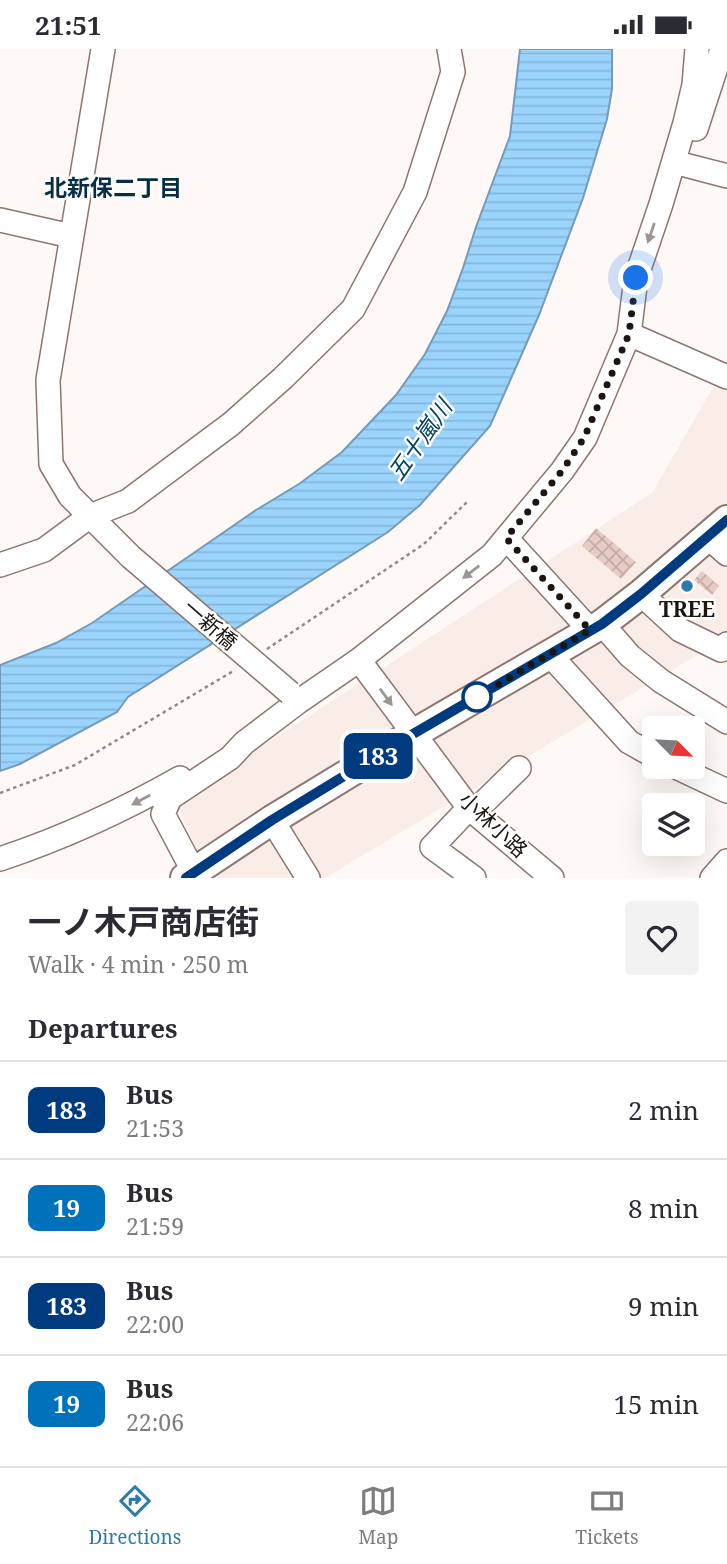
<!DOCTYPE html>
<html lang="en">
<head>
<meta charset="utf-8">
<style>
	:root { --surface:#fff; --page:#f2f2f3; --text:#2b2b33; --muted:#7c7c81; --line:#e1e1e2; --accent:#2a7cad }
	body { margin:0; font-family:"Noto Serif","Noto Sans JP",serif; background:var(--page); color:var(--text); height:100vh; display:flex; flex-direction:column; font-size:26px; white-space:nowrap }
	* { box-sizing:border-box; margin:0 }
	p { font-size:23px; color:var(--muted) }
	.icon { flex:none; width:38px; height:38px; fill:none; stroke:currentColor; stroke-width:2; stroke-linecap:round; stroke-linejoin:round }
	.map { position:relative; height:829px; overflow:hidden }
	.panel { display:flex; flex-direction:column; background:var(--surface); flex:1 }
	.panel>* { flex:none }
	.badge { padding:0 14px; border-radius:10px; font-size:24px; line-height:46px }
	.needle { width:46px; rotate:114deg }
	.tools { position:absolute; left:642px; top:667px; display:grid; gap:14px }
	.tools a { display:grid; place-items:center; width:63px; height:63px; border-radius:7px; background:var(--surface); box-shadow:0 7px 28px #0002; font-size:35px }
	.you { position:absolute; width:35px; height:35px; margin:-18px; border:5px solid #fff; border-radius:50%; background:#1a73e8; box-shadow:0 0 0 10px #1a73e833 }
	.map>.badge { position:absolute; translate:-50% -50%; box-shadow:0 0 0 4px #fff }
	h2 { padding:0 28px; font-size:26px; line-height:63px }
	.round { display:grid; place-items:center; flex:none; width:74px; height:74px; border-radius:7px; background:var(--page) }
	.summary { display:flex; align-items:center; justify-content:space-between; height:119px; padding:0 28px }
	h1 { font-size:33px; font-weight:700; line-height:52px }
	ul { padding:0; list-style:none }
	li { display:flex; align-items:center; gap:21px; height:98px; padding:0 28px; border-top:2px solid var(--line) }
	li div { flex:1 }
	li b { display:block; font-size:26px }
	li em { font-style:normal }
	li .badge { min-width:77px; font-weight:700; text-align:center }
	.status { display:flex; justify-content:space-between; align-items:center; height:49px; padding:0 35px; background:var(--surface); direction:ltr }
	.status svg { height:19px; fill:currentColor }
	.tabs { display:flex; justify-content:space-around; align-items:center; height:98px; border-top:2px solid var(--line); background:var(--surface); font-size:19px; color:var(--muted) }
	.tabs a { display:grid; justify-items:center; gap:4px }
	.tabs .current { color:var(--accent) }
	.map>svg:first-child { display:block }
</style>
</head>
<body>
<div class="status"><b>21:51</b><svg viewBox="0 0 49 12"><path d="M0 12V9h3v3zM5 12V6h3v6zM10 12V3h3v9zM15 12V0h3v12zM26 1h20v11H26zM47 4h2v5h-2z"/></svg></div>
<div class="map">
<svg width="727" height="829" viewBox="0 0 727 829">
	<defs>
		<pattern id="water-rules" width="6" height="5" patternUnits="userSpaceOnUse" patternTransform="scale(1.75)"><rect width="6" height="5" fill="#9bd5fe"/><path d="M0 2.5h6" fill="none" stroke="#85b6d9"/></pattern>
		<pattern id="building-cross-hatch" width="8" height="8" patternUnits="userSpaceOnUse" patternTransform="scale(1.75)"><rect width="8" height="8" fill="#e6ccc4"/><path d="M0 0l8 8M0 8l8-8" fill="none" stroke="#c5aea7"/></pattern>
	</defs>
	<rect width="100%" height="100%" fill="#fef9f7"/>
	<path fill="#faece7" d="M727 314V588L325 829H212L175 754 652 444Z"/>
	<path fill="url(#water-rules)" stroke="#759bb7" stroke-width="2" d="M520 0H612V40L607 70 583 149 539 266 490 377 420 456 388 483 128 648 117 663 20 715 0 722V616L56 594 92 574 256 461 299 435 342 403 396 346 425 305 447 262 463 219 476 178 510 87Z"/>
	<path fill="url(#building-cross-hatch)" d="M596 479 636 513 621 530 582 497Z
		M702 522 719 537 712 546 694 531Z"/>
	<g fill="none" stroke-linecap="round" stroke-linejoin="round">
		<g stroke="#8d766f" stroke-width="26">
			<path id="minor" d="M103 0 48 331 51 415 70 447 131 508
				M696 80 722 0
				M685 116 727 127
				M0 171 71 187
				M629 285 727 328
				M708 488 727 505
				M506 489 590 581
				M0 516 44 501 90 467 128 452 231 375 283 329 353 260 415 143 453 23 449 0
				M641 545 680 581 721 601 727 595
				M602 575 630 607 661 632 727 673
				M550 606 629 693 654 707
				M359 611 469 759 552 829
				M676 718 727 742
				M469 759 432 798 474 829
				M474 763 519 719
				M272 771 308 829
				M0 810C63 789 122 762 180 729
				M197 829 163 765 170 749 230 709 244 694 298 653 359 611 492 506 562 422 585 389 629 285 636 229 661 155 685 74 694 36 697 0
				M712 829 727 812"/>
		</g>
		<g stroke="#8d766f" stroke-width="32">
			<path id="major" d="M185 829 272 771 413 685 602 575 641 545 727 471"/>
		</g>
		<path stroke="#918b88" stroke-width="2.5" stroke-dasharray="3.5 3.5" stroke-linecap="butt" d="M267 600 424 495 467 453
			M0 744 75 716 235 621"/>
		<use href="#minor" stroke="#fff" stroke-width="23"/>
		<use href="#major" stroke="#fff" stroke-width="28"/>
		<g stroke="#8d766f" stroke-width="26" stroke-linecap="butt">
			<path id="minor-bridge" d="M131 508 290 644"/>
		</g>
		<use href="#minor-bridge" stroke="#fff" stroke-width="23"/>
	</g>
	<defs><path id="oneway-solid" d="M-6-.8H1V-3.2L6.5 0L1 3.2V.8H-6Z" transform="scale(1.75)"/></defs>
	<g fill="#999694">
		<use href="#oneway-solid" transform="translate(651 184) rotate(109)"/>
		<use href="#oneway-solid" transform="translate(471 523) rotate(142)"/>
		<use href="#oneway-solid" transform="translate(386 648) rotate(54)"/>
		<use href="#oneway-solid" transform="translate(141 751) rotate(152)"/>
	</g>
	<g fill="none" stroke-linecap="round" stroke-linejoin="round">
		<g stroke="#fff" stroke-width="16">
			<path id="line" d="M186 829 272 771 413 685 602 575 641 545 727 471"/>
		</g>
		<use href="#line" stroke="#003b80" stroke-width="10"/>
		<path stroke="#1d1512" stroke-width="7" stroke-dasharray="0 12.6" d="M477 648 590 581 506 489 562 422 584 389 629 285 636 229"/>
	</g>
	<circle fill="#2a7cad" stroke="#fff" stroke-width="2.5" cx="687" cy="537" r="7"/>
	<circle fill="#fff" stroke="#003b80" stroke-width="3.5" cx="477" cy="648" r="14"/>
	<g text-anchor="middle" stroke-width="5" stroke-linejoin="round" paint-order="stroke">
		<g font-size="21" font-weight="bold" fill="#1d1512" stroke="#fff">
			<text x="687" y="568">TREE</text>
		</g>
		<g font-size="21" fill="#1d1512" stroke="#fff">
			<text transform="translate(210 576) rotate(41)" y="7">一新橋</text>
			<text transform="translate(493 776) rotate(43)" y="7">小林小路</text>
		</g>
		<g font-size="23" font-weight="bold" fill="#062f46" stroke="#fff">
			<text x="113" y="147">北新保二丁目</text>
		</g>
		<g font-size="23" font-style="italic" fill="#014061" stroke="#fff">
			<text transform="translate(420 391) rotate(-55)" y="8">五十嵐川</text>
		</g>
	</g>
</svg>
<div class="tools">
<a><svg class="needle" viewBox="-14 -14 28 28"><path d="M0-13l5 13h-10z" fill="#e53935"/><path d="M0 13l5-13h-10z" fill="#7c7c81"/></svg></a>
<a><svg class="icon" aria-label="layers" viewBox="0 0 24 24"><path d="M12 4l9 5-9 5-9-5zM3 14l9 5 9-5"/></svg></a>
</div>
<div class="you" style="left:636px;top:229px"></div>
<b class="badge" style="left:378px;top:707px;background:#003b80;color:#fff">183</b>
</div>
<section class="panel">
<div class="summary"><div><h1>一ノ木戸商店街</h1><p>Walk · 4 min · 250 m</p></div><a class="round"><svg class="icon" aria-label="heart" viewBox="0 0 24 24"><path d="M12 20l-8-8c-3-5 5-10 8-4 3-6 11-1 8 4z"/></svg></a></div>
<h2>Departures</h2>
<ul>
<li><span class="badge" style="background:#003b80;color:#fff">183</span><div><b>Bus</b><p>21:53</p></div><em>2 min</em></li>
<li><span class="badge" style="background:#0072bc;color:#fff">19</span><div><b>Bus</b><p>21:59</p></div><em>8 min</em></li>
<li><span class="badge" style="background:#003b80;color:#fff">183</span><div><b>Bus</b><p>22:00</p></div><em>9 min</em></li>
<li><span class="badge" style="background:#0072bc;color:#fff">19</span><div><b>Bus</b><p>22:06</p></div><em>15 min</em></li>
</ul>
</section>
<nav class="tabs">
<a class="current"><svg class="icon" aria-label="directions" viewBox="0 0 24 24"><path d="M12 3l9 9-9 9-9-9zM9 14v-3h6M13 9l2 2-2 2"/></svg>Directions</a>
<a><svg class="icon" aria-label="map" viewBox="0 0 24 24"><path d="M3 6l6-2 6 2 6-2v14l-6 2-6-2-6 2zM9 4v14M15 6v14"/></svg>Map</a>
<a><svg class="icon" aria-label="tickets" viewBox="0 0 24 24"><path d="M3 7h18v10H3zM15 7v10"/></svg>Tickets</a>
</nav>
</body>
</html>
